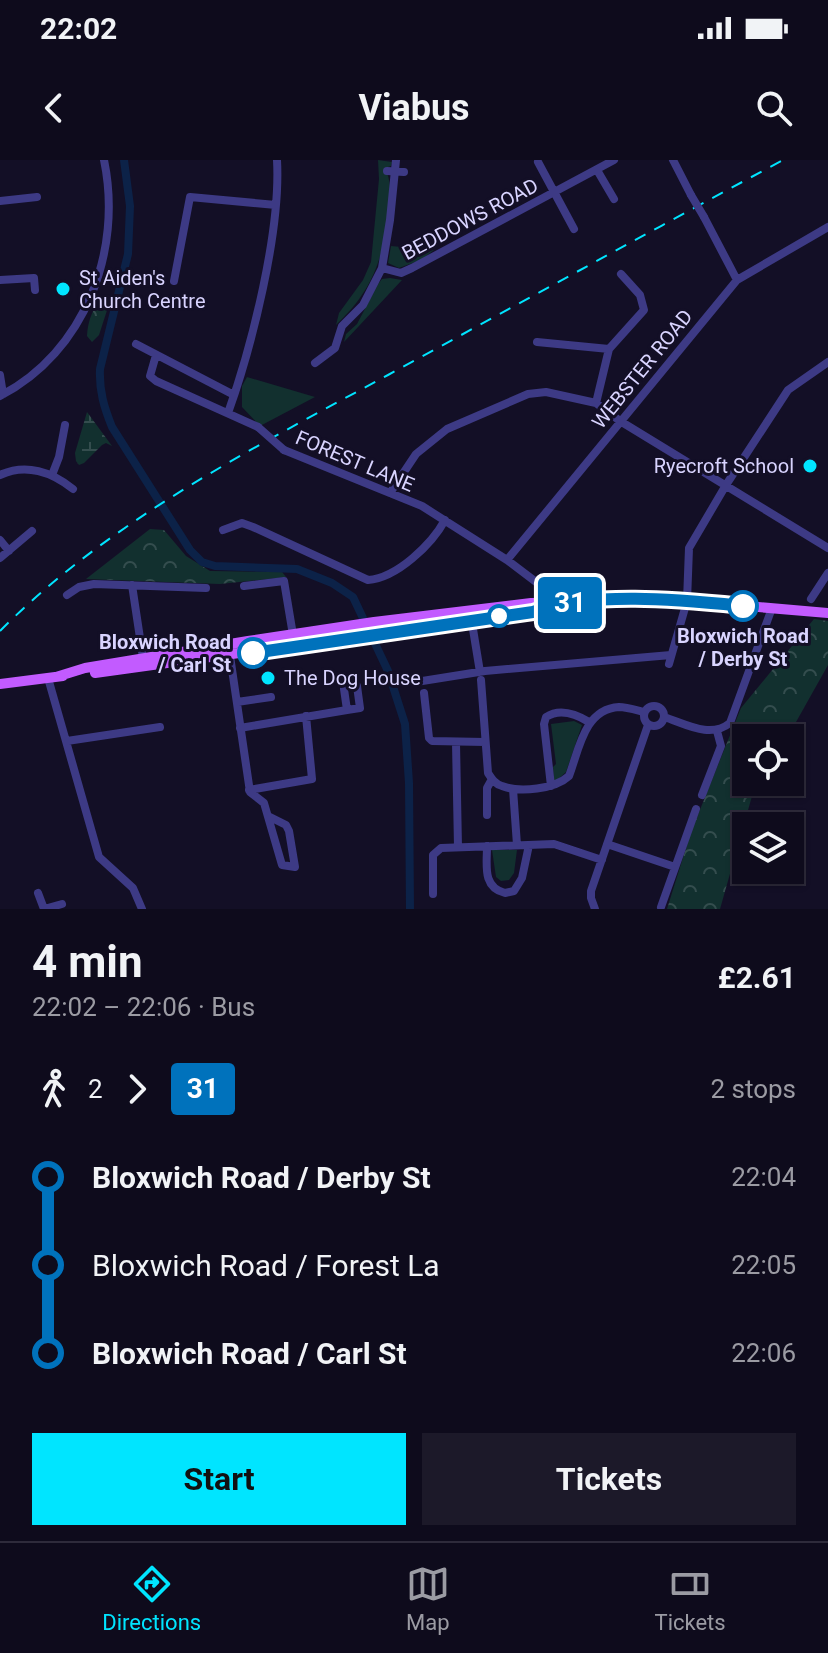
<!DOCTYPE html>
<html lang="en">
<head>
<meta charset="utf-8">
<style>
	:root { --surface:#0e0b1c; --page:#1c1929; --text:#f1f3f6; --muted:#9b9ba3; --line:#2e2b3b; --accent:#00e5ff }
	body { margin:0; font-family:Roboto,sans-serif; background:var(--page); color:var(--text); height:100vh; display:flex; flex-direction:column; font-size:30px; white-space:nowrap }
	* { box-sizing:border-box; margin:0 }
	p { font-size:26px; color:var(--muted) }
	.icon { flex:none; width:44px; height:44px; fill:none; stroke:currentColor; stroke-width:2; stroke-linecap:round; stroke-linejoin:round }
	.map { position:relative; height:749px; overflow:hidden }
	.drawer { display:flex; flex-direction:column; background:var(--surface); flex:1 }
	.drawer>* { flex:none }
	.badge { padding:0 16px; border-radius:6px; font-size:28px; line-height:52px }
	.fabs { position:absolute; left:732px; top:564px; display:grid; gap:16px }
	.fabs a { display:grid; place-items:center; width:72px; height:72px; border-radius:0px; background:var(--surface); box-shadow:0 2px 6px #0004,0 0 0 2px var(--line); font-size:40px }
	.map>.badge { position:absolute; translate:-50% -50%; box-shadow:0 0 0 4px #fff }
	.legs { display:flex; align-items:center; gap:12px; height:88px; padding:0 32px; font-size:26px }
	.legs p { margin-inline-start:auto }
	.head { display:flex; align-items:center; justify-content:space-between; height:136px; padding:0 32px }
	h1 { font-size:44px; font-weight:700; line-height:60px }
	.button { display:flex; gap:16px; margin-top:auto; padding:16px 32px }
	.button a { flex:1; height:92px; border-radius:0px; background:var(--accent); color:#111; font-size:32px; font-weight:700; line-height:92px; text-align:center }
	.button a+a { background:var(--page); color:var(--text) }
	ul { padding:0 32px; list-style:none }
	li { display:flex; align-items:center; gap:28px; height:88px; font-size:30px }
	li i { display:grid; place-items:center; width:12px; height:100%; margin:0 10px; background:currentColor }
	li i::after { content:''; width:20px; height:20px; margin:-10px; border:6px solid; border-radius:50%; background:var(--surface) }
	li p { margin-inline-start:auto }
	li:first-child i { background:linear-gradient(#0000 50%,currentColor 0) }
	li:last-child i { background:linear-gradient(currentColor 50%,#0000 0) }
	.status { display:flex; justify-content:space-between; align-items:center; height:56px; padding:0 40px; background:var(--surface); direction:ltr }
	.status svg { height:22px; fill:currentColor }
	header { display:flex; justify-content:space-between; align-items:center; height:104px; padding:0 32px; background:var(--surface); font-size:36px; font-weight:700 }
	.tab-bar { display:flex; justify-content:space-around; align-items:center; height:112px; border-top:2px solid var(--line); background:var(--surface); font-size:22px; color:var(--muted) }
	.tab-bar a { display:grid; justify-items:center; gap:4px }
	.tab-bar .current { color:var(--accent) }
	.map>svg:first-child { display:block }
</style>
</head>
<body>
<div class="status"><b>22:02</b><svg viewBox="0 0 49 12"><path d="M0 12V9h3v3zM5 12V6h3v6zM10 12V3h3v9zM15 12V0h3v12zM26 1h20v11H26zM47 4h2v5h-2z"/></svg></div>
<header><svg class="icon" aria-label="back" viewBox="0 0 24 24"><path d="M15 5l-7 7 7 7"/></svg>Viabus<svg class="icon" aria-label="search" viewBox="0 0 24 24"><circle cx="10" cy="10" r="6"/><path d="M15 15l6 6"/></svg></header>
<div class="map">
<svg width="828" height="749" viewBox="0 0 828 749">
	<defs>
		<pattern id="forest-crowns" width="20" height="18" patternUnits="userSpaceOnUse" patternTransform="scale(2)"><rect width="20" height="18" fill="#12302f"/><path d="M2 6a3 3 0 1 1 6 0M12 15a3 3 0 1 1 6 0" fill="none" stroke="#344d4e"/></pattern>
		<pattern id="wetland-marsh" width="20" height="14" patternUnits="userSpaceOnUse" patternTransform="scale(2)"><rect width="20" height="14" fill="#12302f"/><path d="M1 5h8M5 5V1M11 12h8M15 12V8" fill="none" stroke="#344d4e"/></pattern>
	</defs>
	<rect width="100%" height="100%" fill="#130f26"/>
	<path fill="#12302f" d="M378 0 392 2 391 6 385 8C392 23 390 32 388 49 384 99 372 131 336 165L339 153 363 120 371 102 379 19Z
		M391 86 434 90 421 100 399 108 388 103Z
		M390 118 402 120 344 182 346 174 357 164 378 124 382 119Z
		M247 217 315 237 260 266 242 247V226Z
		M574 561 582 565 566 612 554 623 553 607 556 604 551 564Z
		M492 690H517L514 713 509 720 501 721 496 717Z"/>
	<path fill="url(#forest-crowns)" d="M99 141 109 144 99 175 92 182 87 176C88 162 91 153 99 141Z
		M150 369 164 370 186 396 210 411 282 412 286 417 220 424 86 419Z
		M814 459 828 461V505L787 578H746V622H761L752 636 720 749H667L691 672 741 548Z"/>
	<path fill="url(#wetland-marsh)" d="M87 252 112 286 106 283 102 285 84 303 79 305 76 301 75 293Z"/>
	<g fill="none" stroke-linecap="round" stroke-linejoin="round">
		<path stroke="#0c2248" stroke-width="8" d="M124 0 130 46 128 94 100 209C99 231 104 247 112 267L190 390 202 402 215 406 297 409 332 423 353 437 388 511 405 564 409 623 410 749"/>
		<path stroke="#3d3a85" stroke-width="8" d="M673 0 691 35
			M538 2 574 69
			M597 10 614 39
			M387 11 404 12
			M0 41 37 37
			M704 57 737 120
			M382 108 401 113 412 108 614 0
			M0 120 34 118 35 130
			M174 121 190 37 276 45
			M537 182 609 189 644 150 640 135 621 114
			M136 184 234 235
			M156 195 150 216 156 221 258 267
			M315 203 335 188 342 166 363 145 382 108 390 60 396 0
			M0 215 3 234
			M0 236C85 192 123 91 104 0
			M596 243 609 189
			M228 253C252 186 281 71 277 0
			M284 290 422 346 507 400 540 425 555 444
			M0 315C26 303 52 312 73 329
			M52 315 59 297 65 265
			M390 333 416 294 447 269 528 234 546 232 596 243 620 261 828 388
			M223 370 242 363 253 367 368 420C397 418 432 384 445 360
			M0 380 9 391
			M0 398 32 371
			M507 400 737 120 828 67
			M132 425 143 498
			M244 426 284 421 293 475
			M67 435 79 427 94 424 206 428
			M811 439 828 413
			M471 457 480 512
			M229 489 250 632 264 643 282 705 295 707 289 671 286 665 270 657
			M669 504 687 441 689 388 726 325 788 230 828 202
			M48 518 99 697 133 728 142 749
			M481 520 488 613C492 619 495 624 502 626 520 633 555 629 569 616 579 590 584 549 619 547 626 547 636 550 644 552
			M416 522 485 511 671 495
			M344 529 347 550 360 548 357 526
			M424 533 429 578 432 581 485 582
			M237 542 271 537
			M644 556a10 10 0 1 1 20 0a10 10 0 1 1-20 0Z
			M664 557C686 564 710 579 730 563L772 448
			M240 568 347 550
			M67 581 160 567
			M456 583 458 687
			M551 626 544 564 546 557C560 548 576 554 589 562
			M513 629 517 685
			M249 630 312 619 306 556
			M702 635 721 586 717 571
			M487 655V628L492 619
			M607 684 675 707
			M487 686C487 705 482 727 505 733L514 731 522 718 529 685
			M38 733 44 749
			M433 734V695L441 688 554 684 602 700
			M661 747 696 649
			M44 749 62 744
			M595 749 591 738V731L648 565"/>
		<path stroke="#c25bff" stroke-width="10" d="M95 513 533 452 546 447
			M56 517 85 508 248 481 374 462 531 443 687 441 828 453
			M0 524 63 516"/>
		<path stroke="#00e5ff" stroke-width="2" stroke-dasharray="12 10" stroke-linecap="butt" d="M0 471C109 361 253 288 388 215 520 143 651 71 783 0"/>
		<path stroke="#3d3a85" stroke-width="8" d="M691 35 704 57
			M258 267 284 290"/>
	</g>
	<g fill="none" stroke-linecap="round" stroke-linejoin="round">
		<g stroke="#fff" stroke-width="18">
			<path id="line-1" d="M253 493 533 452C592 431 681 440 743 446"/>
		</g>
		<use href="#line-1" stroke="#0072bc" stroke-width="12"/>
	</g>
	<g fill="#00e5ff" stroke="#130f26" stroke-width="3">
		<circle cx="63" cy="129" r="8"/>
		<circle cx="810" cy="306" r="8"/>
		<circle cx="268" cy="518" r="8"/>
	</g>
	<g fill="#fff" stroke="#0072bc" stroke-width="4">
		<circle cx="743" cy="446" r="14"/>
		<circle cx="499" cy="456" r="10"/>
		<circle cx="253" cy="493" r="14"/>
	</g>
	<g text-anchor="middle" stroke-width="6" stroke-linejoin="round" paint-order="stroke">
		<g font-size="20" fill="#d9d4ff" stroke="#130f26">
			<text transform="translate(470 59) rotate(-28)" y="7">BEDDOWS ROAD</text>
			<text transform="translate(642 209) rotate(-51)" y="7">WEBSTER ROAD</text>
			<text transform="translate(355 301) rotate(23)" y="7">FOREST LANE</text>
		</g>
		<g font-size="20" fill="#d9d4ff" stroke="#130f26" text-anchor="start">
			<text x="79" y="125">St Aiden's<tspan x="79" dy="23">Church Centre</tspan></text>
			<text x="794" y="313" text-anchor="end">Ryecroft School</text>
			<text x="284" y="525">The Dog House</text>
		</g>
		<g font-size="20" font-weight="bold" fill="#d9d4ff" stroke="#130f26">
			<text x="743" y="483">Bloxwich Road<tspan x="743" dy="23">/ Derby St</tspan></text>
			<text x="231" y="489" text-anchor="end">Bloxwich Road<tspan x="231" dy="23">/ Carl St</tspan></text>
		</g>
	</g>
</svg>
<div class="fabs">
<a><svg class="icon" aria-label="locate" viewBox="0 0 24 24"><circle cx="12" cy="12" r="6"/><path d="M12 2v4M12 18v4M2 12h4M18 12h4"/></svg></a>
<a><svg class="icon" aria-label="layers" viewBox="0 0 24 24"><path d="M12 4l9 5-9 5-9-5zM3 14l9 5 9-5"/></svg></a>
</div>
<b class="badge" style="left:570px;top:443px;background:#0072bc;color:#fff">31</b>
</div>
<section class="drawer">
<div class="head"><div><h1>4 min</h1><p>22:02 – 22:06 · Bus</p></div><b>£2.61</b></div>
<div class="legs"><svg class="icon" aria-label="walk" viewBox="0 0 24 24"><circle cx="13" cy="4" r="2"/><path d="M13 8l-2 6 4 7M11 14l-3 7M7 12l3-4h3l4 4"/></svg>2<svg class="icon" aria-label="forward" viewBox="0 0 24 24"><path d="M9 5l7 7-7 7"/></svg><b class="badge" style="background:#0072bc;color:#fff">31</b><p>2 stops</p></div>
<ul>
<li><i style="color:#0072bc"></i><b>Bloxwich Road / Derby St</b><p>22:04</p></li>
<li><i style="color:#0072bc"></i><span>Bloxwich Road / Forest La</span><p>22:05</p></li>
<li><i style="color:#0072bc"></i><b>Bloxwich Road / Carl St</b><p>22:06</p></li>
</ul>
<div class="button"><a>Start</a><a>Tickets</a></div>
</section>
<nav class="tab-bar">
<a class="current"><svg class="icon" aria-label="directions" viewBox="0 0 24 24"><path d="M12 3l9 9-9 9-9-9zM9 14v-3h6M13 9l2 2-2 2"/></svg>Directions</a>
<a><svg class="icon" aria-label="map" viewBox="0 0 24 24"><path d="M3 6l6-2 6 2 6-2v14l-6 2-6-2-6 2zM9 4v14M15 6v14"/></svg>Map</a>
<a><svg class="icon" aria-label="tickets" viewBox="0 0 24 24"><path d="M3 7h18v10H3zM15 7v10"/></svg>Tickets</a>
</nav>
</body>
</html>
